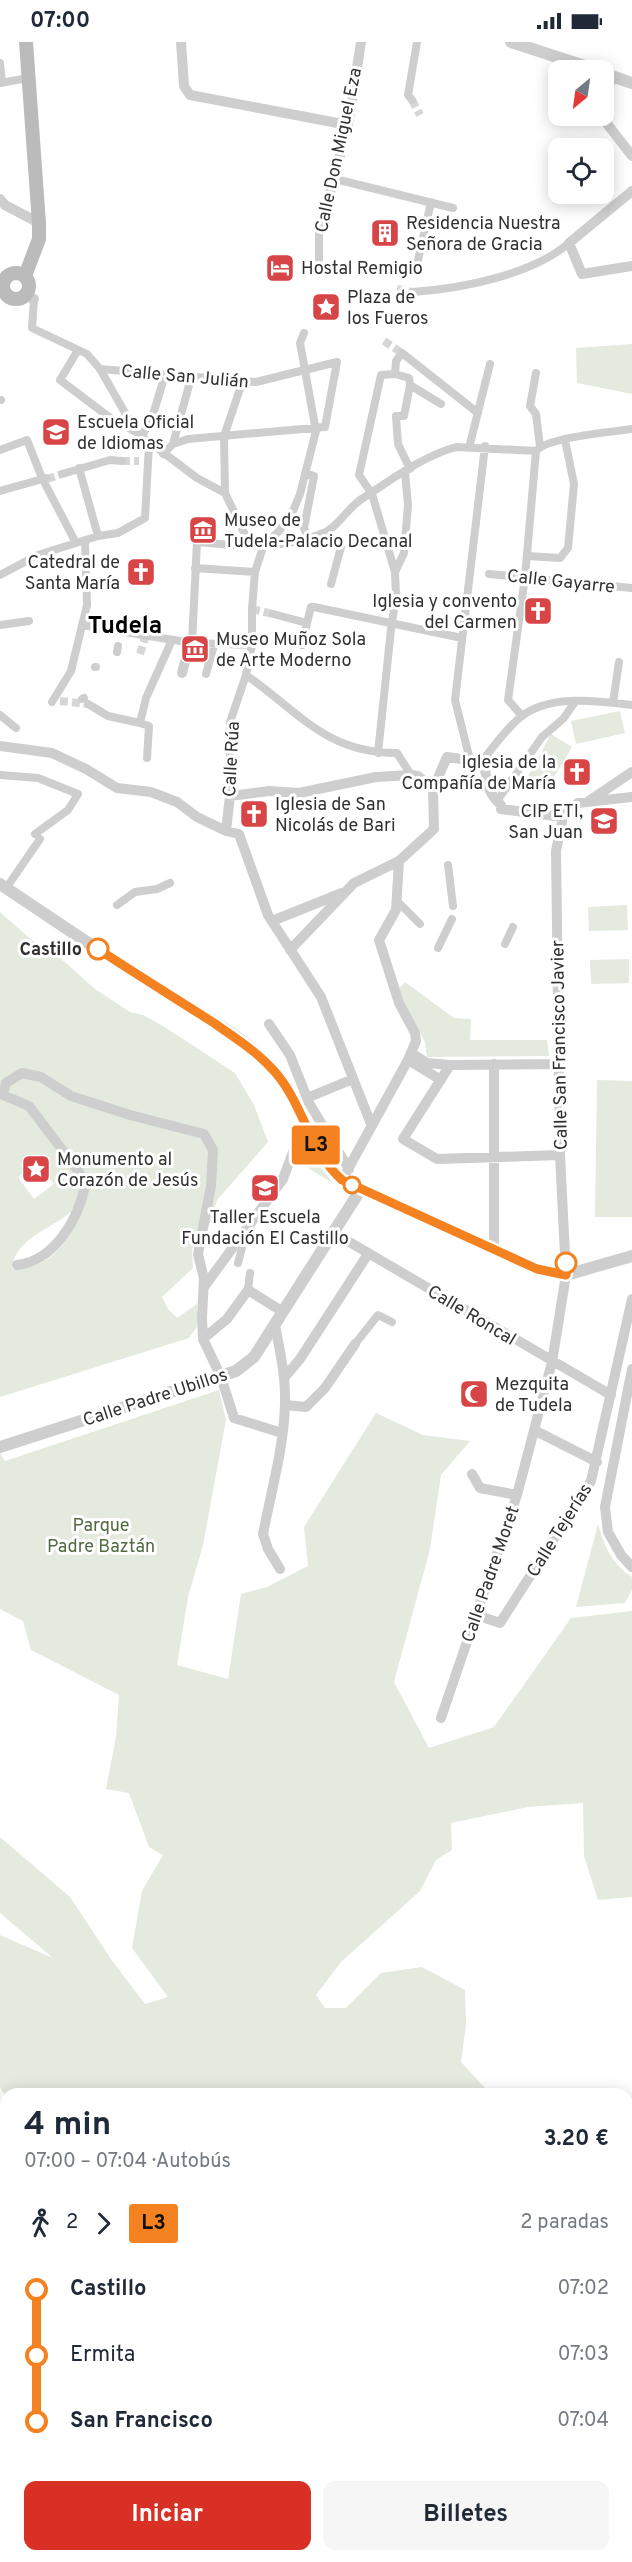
<!DOCTYPE html>
<html lang="es">
<head>
<meta charset="utf-8">
<style>
	:root { --surface:#fff; --page:#f6f6f7; --text:#1f2937; --muted:#747a83; --accent:#d93025 }
	body { margin:0; font-family:Overpass,sans-serif; background:var(--page); color:var(--text); height:100vh; display:flex; flex-direction:column; font-size:22px; white-space:nowrap }
	* { box-sizing:border-box; margin:0 }
	p { font-size:20px; color:var(--muted) }
	.icon { flex:none; width:33px; height:33px; fill:none; stroke:currentColor; stroke-width:2; stroke-linecap:round; stroke-linejoin:round }
	.map { position:relative; flex:1; overflow:hidden }
	.drawer { position:absolute; left:0px; top:2046px; width:633px; height:474px; display:flex; flex-direction:column; background:var(--surface); border-radius:18px 18px 0 0; box-shadow:0 3px 15px #0003 }
	.drawer>* { flex:none }
	.badge { padding:0 12px; border-radius:4px; font-size:21px; line-height:39px }
	.needle { width:39px; rotate:209deg }
	.controls { position:absolute; left:548px; top:18px; display:grid; gap:12px }
	.controls a { display:grid; place-items:center; width:66px; height:66px; border-radius:12px; background:var(--surface); box-shadow:0 3px 15px #0003; font-size:30px }
	.map>.badge { position:absolute; translate:-50% -50%; box-shadow:0 0 0 3px #fff }
	.legs { display:flex; align-items:center; gap:9px; height:66px; padding:0 24px; font-size:20px }
	.legs p { margin-inline-start:auto }
	.headline { display:flex; align-items:center; justify-content:space-between; height:102px; padding:0 24px }
	h1 { font-size:33px; font-weight:700; line-height:45px }
	.action { display:flex; gap:12px; margin-top:auto; padding:12px 24px }
	.action a { flex:1; height:69px; border-radius:12px; background:var(--accent); color:#fff; font-size:24px; font-weight:700; line-height:69px; text-align:center }
	.action a+a { background:var(--page); color:var(--text) }
	ul { padding:0 24px; list-style:none }
	li { display:flex; align-items:center; gap:21px; height:66px; font-size:22px }
	li i { display:grid; place-items:center; width:9px; height:100%; margin:0 8px; background:currentColor }
	li i::after { content:''; width:15px; height:15px; margin:-8px; border:4px solid; border-radius:50%; background:var(--surface) }
	li p { margin-inline-start:auto }
	li:first-child i { background:linear-gradient(#0000 50%,currentColor 0) }
	li:last-child i { background:linear-gradient(currentColor 50%,#0000 0) }
	.status { display:flex; justify-content:space-between; align-items:center; height:42px; padding:0 30px; background:var(--surface); direction:ltr }
	.status svg { height:16px; fill:currentColor }
	.map>svg:first-child { display:block }
</style>
</head>
<body>
<div class="status"><b>07:00</b><svg viewBox="0 0 49 12"><path d="M0 12V9h3v3zM5 12V6h3v6zM10 12V3h3v9zM15 12V0h3v12zM26 1h20v11H26zM47 4h2v5h-2z"/></svg></div>
<div class="map">
<svg width="632" height="2520" viewBox="0 0 632 2520">
	<rect width="100%" height="100%" fill="#fff"/>
	<path fill="#e4eade" fill-rule="evenodd" d="M632 302V352L577 341 576 306Z
		M620 669 625 691 576 702 571 679Z
		M551 692 572 705 547 747 527 736Z
		M627 863 628 888 589 889 588 865Z
		M0 870 35 901 59 915 95 947 130 970 143 973 163 984 235 1031 254 1063 268 1100 217 1158 207 1189 199 1183 192 1208 193 1226 162 1255 168 1267 177 1276 197 1262V1285L189 1296 0 1355ZM37 1121 54 1142 34 1157 18 1135ZM71 1170 79 1175C65 1205 48 1227 12 1227 14 1197 51 1187 71 1170Z
		M629 917V941L591 942 590 918Z
		M405 940 454 976 471 977 470 998H547L549 1014 427 1015 425 1000 400 955 398 948Z
		M597 1038 632 1039V1175H595Z
		M299 1108H307L333 1141 296 1119Z
		M219 1348 226 1378 203 1503 188 1555 177 1623 228 1637 241 1552 267 1545 308 1524 304 1485 376 1371 423 1393 470 1399 441 1433 430 1507 394 1640 429 1706 494 1685 571 1576 632 1569V1855L598 1858 584 1814 583 1761 528 1765 451 1781 452 1808 436 1818 420 1849 341 1920 316 1953 325 1966H346L381 1931 422 1925 465 1948 466 1983 461 2020 489 2050 495 2052 6 2054 0 2046V1893L53 1916 0 1871V1795L70 1855 113 1920 145 1962 168 1955 132 1906 142 1849 163 1813 149 1805 129 1751 106 1747 116 1695 119 1653 31 1608 23 1579 0 1567V1411L5 1419Z
		M598 1482C604 1504 612 1522 632 1535V1548L625 1561 576 1565Z
		M0 2078 6 2084V2198L0 2188Z
		M627 2088 632 2089V2520H0V2260L6 2242V2514H627Z"/>
	<g fill="none" stroke-linecap="round" stroke-linejoin="round">
		<path stroke="#cfdeea" stroke-width="3" d="M0 2177 6 2184
			M0 2315 6 2303
			M299 2514 300 2520"/>
		<path stroke="#d6d6d6" stroke-width="8" stroke-dasharray="8 4" stroke-linecap="butt" d="M412 58 420 73
			M397 247 412 250
			M384 299 402 311
			M122 419H139
			M47 437 62 432
			M252 567 273 572
			M140 612 145 596
			M60 659 88 662"/>
		<path stroke="#d6d6d6" stroke-width="10" stroke-dasharray="10 5" stroke-linecap="butt" d="M184 623 191 603"/>
		<path stroke="#cecece" stroke-width="8" d="M0 21 2 41
			M0 41 28 36
			M412 58 408 53 417 0
			M339 138 453 166
			M319 217V191L326 166
			M416 227 431 160
			M412 250C460 247 532 233 569 201
			M34 257 32 286 87 312 100 327 136 390 197 436 225 451 248 499 256 503
			M78 308 60 338 109 375 136 390
			M100 327 256 340 337 320 325 385 188 397 173 402 163 412
			M536 331 530 364 536 372 540 404
			M395 332 396 319 402 311 478 371
			M0 358H1
			M142 393 151 379 165 333
			M173 402 191 336
			M469 406 490 322
			M0 408 27 398 42 436 76 501
			M79 426 98 494
			M410 427 398 402 396 374H404L410 343
			M62 432 110 418 122 419
			M0 449 46 436
			M225 451 224 394 242 341
			M321 492 341 505 331 542
			M305 496 307 493 304 486 314 434 305 431
			M527 514 560 516 568 506 574 442 565 398
			M195 526 255 530
			M395 530 404 511 408 463 405 430
			M489 532 632 546
			M0 533 38 513 98 494 118 491 145 476 149 402
			M273 572 307 581 311 565H314L462 596
			M0 583 29 579
			M82 583 192 601 252 603
			M192 601 197 500C239 504 281 508 321 492 338 486 347 466 363 456 391 438 423 414 456 405L536 409C547 395 612 390 632 387
			M302 603 307 581
			M117 610 118 604
			M95 625H96
			M206 632 214 603
			M246 633C299 670 326 711 397 711L411 733
			M82 657 84 656
			M52 660 71 629 87 563 85 499
			M613 661 619 620
			M88 662 108 674 140 681
			M0 673 16 686
			M522 674 508 658 525 535 536 409
			M378 711 391 587 396 554 395 530 372 452 359 433 381 333 395 332 409 336 410 343 441 362
			M147 716 149 684 140 681 146 656 172 598
			M470 718 455 658 485 404
			M481 720C493 706 508 684 522 674 551 652 599 659 632 663
			M0 733 38 736 78 752 68 768 35 792
			M230 754V680L246 633 252 603V567L255 530 263 505 279 489 293 469 300 452 316 389 300 301 304 291
			M497 759 542 695 563 677 575 660
			M448 823 453 864
			M9 842 40 797
			M398 860 420 882
			M117 863 135 850 157 847 170 841
			M505 902 513 885
			M438 906 452 877
			M238 1221 242 1206 239 1197
			M248 1248 250 1231
			M355 1302 378 1273 392 1280"/>
		<path stroke="#cecece" stroke-width="10" d="M181 0 184 44 190 53 348 83
			M603 55 613 35
			M601 74 632 114
			M632 149 569 201 582 232 632 224
			M0 157 5 163 39 181
			M326 166 348 83 361 0
			M26 254 34 257
			M191 603 192 601
			M182 631 184 623
			M0 704 52 711 86 727 117 746 151 750 177 760 197 775 226 789 239 792 268 873 321 955 371 1082
			M589 759 632 730
			M563 775 578 761 632 755
			M226 789 230 754 269 749 299 751 376 735 411 733 418 734 433 747
			M272 879 342 851
			M290 908 354 841 399 819 434 787 433 747 447 715 481 720C492 738 481 744 501 763V767L563 775
			M269 982 290 1013 309 1061 349 1127
			M408 1018 416 1014 427 1021 450 1023 559 1022
			M413 1021 441 1038
			M494 1022V1208
			M450 1023 403 1097 437 1117 560 1113
			M307 1056 353 1037
			M342 1138 408 1018 416 999 415 991 399 961 379 898 396 868 399 819
			M334 1191 611 1353
			M17 1223C54 1219 78 1178 85 1144L79 1130 29 1064 3 1053 6 1041 22 1031 41 1035 71 1054 130 1073 204 1092 213 1108 211 1144 198 1212 204 1237 202 1275 203 1297 221 1335 234 1376 282 1391
			M204 1245 283 1137 297 1099 311 1094
			M275 1283C280 1310 286 1335 285 1362 284 1405 271 1450 263 1492L268 1507 280 1527
			M203 1297 227 1277 248 1248 283 1270
			M632 1327 605 1465 608 1490 621 1513 632 1525
			M284 1336 300 1317 368 1212
			M285 1363 306 1365 325 1346 355 1302
			M534 1388 597 1420
			M472 1432 480 1446 517 1453
			M476 1573 500 1581 591 1439 632 1257
			M441 1676 517 1453 552 1320 566 1233 560 1113 556 809 563 775"/>
		<path stroke="#cecece" stroke-width="12" d="M511 0 597 28
			M603 31 632 41
			M0 842C48 874 96 907 145 938 185 963 246 994 276 1030 303 1063 310 1111 342 1138L537 1227 566 1233 632 1214
			M0 1405 236 1329 254 1315 361 1147"/>
		<path stroke="#bbb" stroke-width="14" d="M3 244a13 13 0 1 1 26 0a13 13 0 1 1-26 0Z
			M25 234 39 197V181L26 0"/>
	</g>
	<g fill="none" stroke-linecap="round" stroke-linejoin="round">
		<g stroke="#fff" stroke-width="14">
			<path id="line-1" d="M98 907C136 932 175 956 214 981 235 996 258 1010 275 1030 303 1062 310 1110 342 1138L537 1227 566 1233V1221"/>
		</g>
		<use href="#line-1" stroke="#f58220" stroke-width="9"/>
	</g>
	<defs>
		<g id="building-square" transform="scale(1.5)"><rect x="-9" y="-9" width="18" height="18" rx="4" fill="#d74546" stroke="#fff"/><path d="M-4-6H4V6H1V3H-1V6H-4ZM-2.5-4.3h1.7v1.8h-1.7ZM.8-4.3h1.7v1.8H.8ZM-2.5-1h1.7V.8h-1.7ZM.8-1h1.7V.8H.8Z" fill="#fff"/></g>
		<g id="hotel-square" transform="scale(1.5)"><rect x="-9" y="-9" width="18" height="18" rx="4" fill="#d74546" stroke="#fff"/><path d="M-6-4.5h1.5V1H6V5H4.5V3h-9V5H-6ZM-4 0a1.8 1.8 0 1 1 3.6 0ZM.5 0V-2.5h3Q6-2.5 6 0Z" fill="#fff"/></g>
		<g id="sight-square" transform="scale(1.5)"><rect x="-9" y="-9" width="18" height="18" rx="4" fill="#d74546" stroke="#fff"/><path d="M0-6L1.8-2.2L6-1.7L2.9 1.2L3.7 5.4L0 3.3L-3.7 5.4L-2.9 1.2L-6-1.7L-1.8-2.2Z" fill="#fff"/></g>
		<g id="university-square" transform="scale(1.5)"><rect x="-9" y="-9" width="18" height="18" rx="4" fill="#d74546" stroke="#fff"/><path d="M0-5L7-2L0 1L-7-2ZM-4 1L0 2.5L4 1V4Q0 6-4 4Z" fill="#fff"/></g>
		<g id="museum-square" transform="scale(1.5)"><rect x="-9" y="-9" width="18" height="18" rx="4" fill="#d74546" stroke="#fff"/><path d="M0-6L6-3V-2H-6V-3ZM-5-1h2V3h-2ZM-1-1h2V3h-2ZM3-1h2V3H3ZM-6 4H6V6H-6Z" fill="#fff"/></g>
		<g id="church-square" transform="scale(1.5)"><rect x="-9" y="-9" width="18" height="18" rx="4" fill="#d74546" stroke="#fff"/><path d="M-1.2-6h2.4v3.5h3.3v2.4h-3.3V6h-2.4V-.1h-3.3v-2.4h3.3Z" fill="#fff"/></g>
		<g id="school-square" transform="scale(1.5)"><rect x="-9" y="-9" width="18" height="18" rx="4" fill="#d74546" stroke="#fff"/><path d="M0-5L7-2L0 1L-7-2ZM-4 1L0 2.5L4 1V4Q0 6-4 4Z" fill="#fff"/></g>
		<g id="mosque-square" transform="scale(1.5)"><rect x="-9" y="-9" width="18" height="18" rx="4" fill="#d74546" stroke="#fff"/><path d="M3.5-4.9A6 6 0 1 0 3.5 4.9A5 5 0 1 1 3.5-4.9Z" fill="#fff"/></g>
	</defs>
	<g fill-rule="evenodd">
		<use href="#building-square" x="385" y="191"/>
		<use href="#hotel-square" x="280" y="226"/>
		<use href="#sight-square" x="326" y="265"/>
		<use href="#university-square" x="56" y="390"/>
		<use href="#museum-square" x="203" y="488"/>
		<use href="#church-square" x="141" y="530"/>
		<use href="#church-square" x="538" y="569"/>
		<use href="#museum-square" x="195" y="607"/>
		<use href="#church-square" x="577" y="730"/>
		<use href="#church-square" x="254" y="772"/>
		<use href="#school-square" x="604" y="779"/>
		<use href="#sight-square" x="36" y="1127"/>
		<use href="#school-square" x="265" y="1146"/>
		<use href="#mosque-square" x="474" y="1352"/>
	</g>
	<g fill="#fff" stroke="#f58220" stroke-width="3">
		<circle cx="98" cy="907" r="10"/>
		<circle cx="352" cy="1143" r="8"/>
		<circle cx="566" cy="1221" r="10"/>
	</g>
	<g text-anchor="middle" stroke-width="6" stroke-linejoin="round" paint-order="stroke">
		<g font-size="18" fill="#313131" stroke="#fff">
			<text transform="translate(338 108) rotate(-78)" y="6">Calle Don Miguel Eza</text>
			<text transform="translate(185 334) rotate(5)" y="6">Calle San Julián</text>
			<text transform="translate(561 539) rotate(6)" y="6">Calle Gayarre</text>
			<text transform="translate(231 717) rotate(-87)" y="6">Calle Rúa</text>
			<text transform="translate(559 1003) rotate(-91)" y="6">Calle San Francisco Javier</text>
			<text transform="translate(472 1273) rotate(31)" y="6">Calle Roncal</text>
			<text transform="translate(155 1355) rotate(-18)" y="6">Calle Padre Ubillos</text>
			<text transform="translate(559 1488) rotate(-58)" y="6">Calle Tejerías</text>
			<text transform="translate(490 1532) rotate(-71)" y="6">Calle Padre Moret</text>
		</g>
		<g font-size="18" fill="#313131" stroke="#fff" text-anchor="start">
			<text x="406" y="187">Residencia Nuestra<tspan x="406" dy="21">Señora de Gracia</tspan></text>
			<text x="301" y="232">Hostal Remigio</text>
			<text x="347" y="261">Plaza de<tspan x="347" dy="21">los Fueros</tspan></text>
			<text x="77" y="386">Escuela Oficial<tspan x="77" dy="21">de Idiomas</tspan></text>
			<text x="224" y="484">Museo de<tspan x="224" dy="21">Tudela-Palacio Decanal</tspan></text>
			<text x="120" y="526" text-anchor="end">Catedral de<tspan x="120" dy="21">Santa María</tspan></text>
			<text x="517" y="565" text-anchor="end">Iglesia y convento<tspan x="517" dy="21">del Carmen</tspan></text>
			<text x="216" y="603">Museo Muñoz Sola<tspan x="216" dy="21">de Arte Moderno</tspan></text>
			<text x="556" y="726" text-anchor="end">Iglesia de la<tspan x="556" dy="21">Compañía de María</tspan></text>
			<text x="275" y="768">Iglesia de San<tspan x="275" dy="21">Nicolás de Bari</tspan></text>
			<text x="583" y="775" text-anchor="end">CIP ETI,<tspan x="583" dy="21">San Juan</tspan></text>
			<text x="57" y="1123">Monumento al<tspan x="57" dy="21">Corazón de Jesús</tspan></text>
			<text x="265" y="1181" text-anchor="middle">Taller Escuela<tspan x="265" dy="21">Fundación El Castillo</tspan></text>
			<text x="495" y="1348">Mezquita<tspan x="495" dy="21">de Tudela</tspan></text>
		</g>
		<g font-size="18" font-weight="bold" fill="#313131" stroke="#fff" text-anchor="end">
			<text x="82" y="913">Castillo</text>
		</g>
		<g font-size="18" fill="#526a42" stroke="#fff">
			<text x="101" y="1489">Parque<tspan x="101" dy="21">Padre Baztán</tspan></text>
		</g>
		<g font-size="24" font-weight="bold" fill="#000" stroke="#fff">
			<text x="125" y="591">Tudela</text>
		</g>
	</g>
</svg>
<div class="controls">
<a><svg class="needle" viewBox="-14 -14 28 28"><path d="M0-13l5 13h-10z" fill="#e53935"/><path d="M0 13l5-13h-10z" fill="#747a83"/></svg></a>
<a><svg class="icon" aria-label="locate" viewBox="0 0 24 24"><circle cx="12" cy="12" r="6"/><path d="M12 2v4M12 18v4M2 12h4M18 12h4"/></svg></a>
</div>
<b class="badge" style="left:316px;top:1103px;background:#f58220;color:#111">L3</b>
<section class="drawer">
<div class="headline"><div><h1>4 min</h1><p>07:00 – 07:04 · Autobús</p></div><b>3.20 €</b></div>
<div class="legs"><svg class="icon" aria-label="walk" viewBox="0 0 24 24"><circle cx="13" cy="4" r="2"/><path d="M13 8l-2 6 4 7M11 14l-3 7M7 12l3-4h3l4 4"/></svg>2<svg class="icon" aria-label="forward" viewBox="0 0 24 24"><path d="M9 5l7 7-7 7"/></svg><b class="badge" style="background:#f58220;color:#111">L3</b><p>2 paradas</p></div>
<ul>
<li><i style="color:#f58220"></i><b>Castillo</b><p>07:02</p></li>
<li><i style="color:#f58220"></i><span>Ermita</span><p>07:03</p></li>
<li><i style="color:#f58220"></i><b>San Francisco</b><p>07:04</p></li>
</ul>
<div class="action"><a>Iniciar</a><a>Billetes</a></div>
</section>
</div>
</body>
</html>
